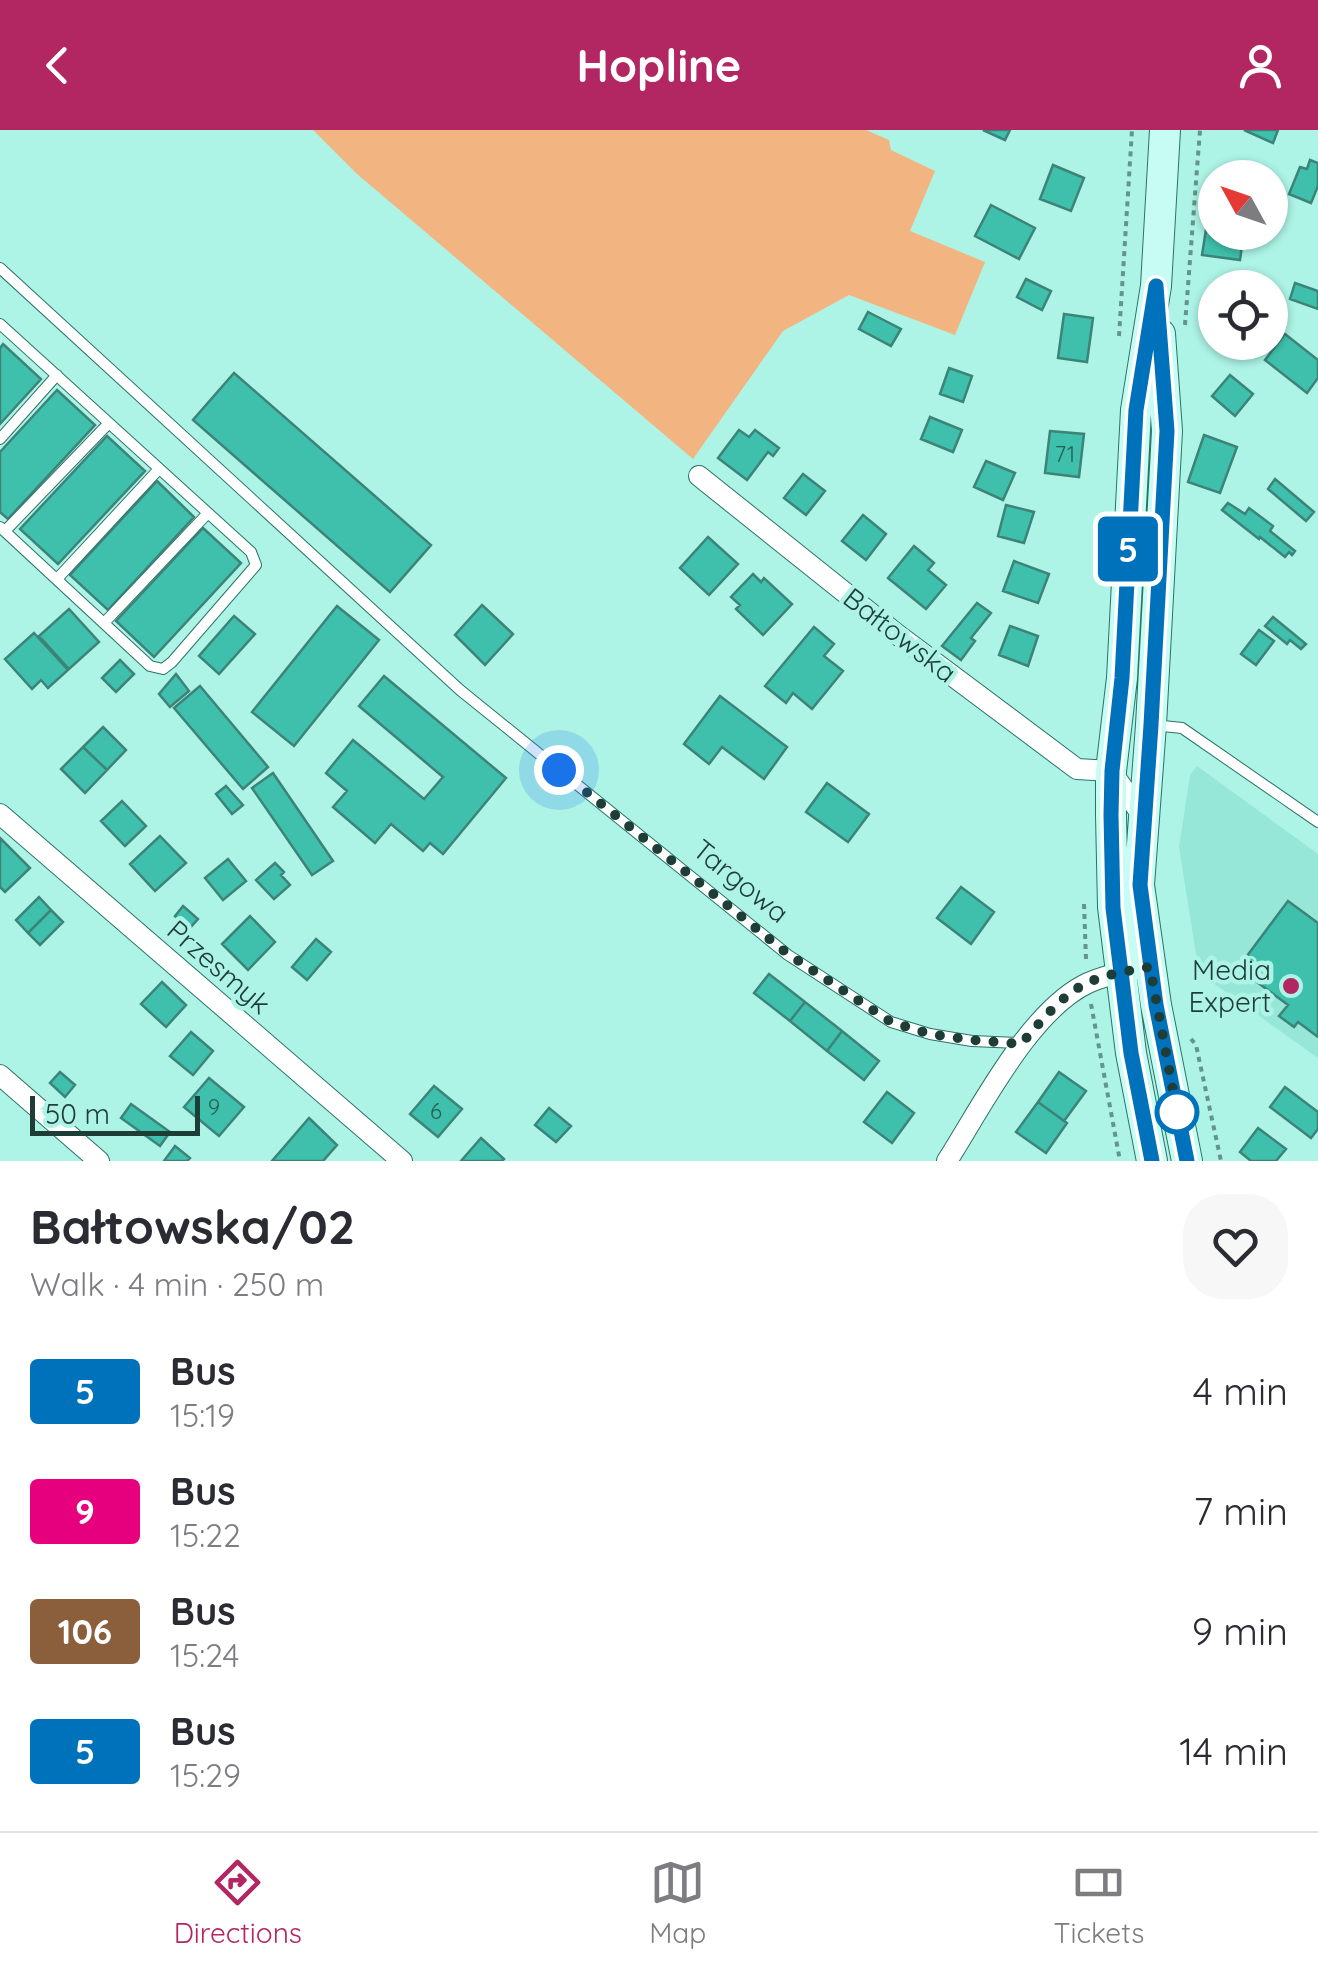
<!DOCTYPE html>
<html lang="en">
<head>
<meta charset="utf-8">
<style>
	:root { --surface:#fff; --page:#f7f7f7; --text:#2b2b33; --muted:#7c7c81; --line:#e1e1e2; --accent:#b22661 }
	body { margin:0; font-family:Quicksand,sans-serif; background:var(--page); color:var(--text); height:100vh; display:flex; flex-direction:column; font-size:38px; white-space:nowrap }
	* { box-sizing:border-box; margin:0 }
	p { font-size:32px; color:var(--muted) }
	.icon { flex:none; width:55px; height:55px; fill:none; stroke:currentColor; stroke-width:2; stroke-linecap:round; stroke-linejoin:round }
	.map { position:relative; height:1031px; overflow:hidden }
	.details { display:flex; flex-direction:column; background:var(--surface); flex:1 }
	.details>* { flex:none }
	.badge { padding:0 20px; border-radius:8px; font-size:35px; line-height:65px }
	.needle { width:65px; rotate:310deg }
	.buttons { position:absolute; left:1198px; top:30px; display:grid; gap:20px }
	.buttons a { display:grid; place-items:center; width:90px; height:90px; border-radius:50%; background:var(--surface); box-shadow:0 2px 8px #0004; font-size:50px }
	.scale { position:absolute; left:30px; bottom:25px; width:170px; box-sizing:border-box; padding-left:10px; border:5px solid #1f3d37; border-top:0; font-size:28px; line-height:35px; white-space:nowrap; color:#1f3d37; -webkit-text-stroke:8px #adf4e6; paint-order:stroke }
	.you { position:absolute; width:50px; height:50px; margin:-25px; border:8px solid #fff; border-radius:50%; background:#1a73e8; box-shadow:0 0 0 15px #1a73e833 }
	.map>.badge { position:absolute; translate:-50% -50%; box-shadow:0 0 0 5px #fff }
	.round { display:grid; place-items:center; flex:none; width:105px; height:105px; border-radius:40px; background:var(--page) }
	.head { display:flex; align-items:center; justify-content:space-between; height:170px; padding:0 30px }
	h1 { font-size:48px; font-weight:700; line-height:75px }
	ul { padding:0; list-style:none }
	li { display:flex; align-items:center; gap:30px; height:120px; padding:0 30px }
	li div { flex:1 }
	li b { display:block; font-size:38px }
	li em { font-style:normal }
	li .badge { min-width:110px; font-weight:700; text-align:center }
	header { display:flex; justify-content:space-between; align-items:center; height:130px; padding:0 30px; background:var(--accent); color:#fff; font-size:45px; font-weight:700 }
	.tabs { display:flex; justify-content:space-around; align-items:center; height:140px; border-top:2px solid var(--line); background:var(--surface); font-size:28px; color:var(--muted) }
	.tabs a { display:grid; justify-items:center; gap:5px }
	.tabs .selected { color:var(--accent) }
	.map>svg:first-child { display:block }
</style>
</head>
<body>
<header><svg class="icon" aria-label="back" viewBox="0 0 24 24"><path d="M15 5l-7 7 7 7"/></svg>Hopline<svg class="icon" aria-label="person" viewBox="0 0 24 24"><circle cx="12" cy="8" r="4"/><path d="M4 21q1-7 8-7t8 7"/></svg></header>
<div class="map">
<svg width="1318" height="1031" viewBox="0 0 1318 1031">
	<rect width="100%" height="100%" fill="#adf4e6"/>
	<path fill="#97e7d8" d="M1197 636 1318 724V928L1199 843 1179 717 1190 645Z"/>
	<path fill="#f2b581" d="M313 0H866L889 10 891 20 935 41 910 101 985 132 955 205 849 165 783 201 693 329 357 44Z"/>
	<path fill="#3fc0ad" stroke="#3d8378" stroke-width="2.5" d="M983 0H1010L1005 10Z
		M1244 0H1278L1273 13Z
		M1310 30 1318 33V56L1311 73 1289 64 1300 37 1307 39Z
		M1053 35 1084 48 1071 81 1040 69Z
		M991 75 1035 98 1019 129 975 106Z
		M1207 93 1215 94V102H1244L1240 130 1202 125Z
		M1026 149 1051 161 1042 180 1017 167Z
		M1295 153 1318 161V179L1290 169Z
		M868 182 901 199 891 216 859 199Z
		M1064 184 1093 188 1087 232 1058 228Z
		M1285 204 1318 230V248L1307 263 1265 230Z
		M3 214 41 249 0 294V218Z
		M949 238 972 246 963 272 940 264Z
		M234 243 431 415 390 462 193 290Z
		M1230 245 1253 264 1235 286 1212 266Z
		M57 260 95 295 8 389 0 382V322Z
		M930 287 962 300 953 322 921 309Z
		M739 300 749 307 755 300 779 318 773 326 768 322 747 350 718 328Z
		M1050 301 1084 304 1079 347 1045 343Z
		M1204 305 1237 317 1220 363 1188 352Z
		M107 306 145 341 58 434 20 399Z
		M986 331 1015 343 1003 370 974 357Z
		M803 344 825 361 806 385 784 368Z
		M1275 349 1314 382 1306 391 1268 359Z
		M157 351 194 387 108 480 70 445Z
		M1228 373 1245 384 1249 378 1273 396 1270 401 1295 421 1292 425 1289 422 1285 427 1260 407 1259 409 1222 380Z
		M1006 375 1034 382 1024 413 998 406Z
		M863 385 886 404 866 430 842 411Z
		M203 398 241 433 154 527 116 491Z
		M708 407 738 434 709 465 680 438Z
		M914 416 934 433 928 440 946 455 926 479 888 448Z
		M1014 431 1049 444 1038 473 1003 461Z
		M753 444 761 452 764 448 792 474 763 505 736 479 740 475 731 467Z
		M977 473 991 483 971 508 975 511 961 530 942 516Z
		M482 475 513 504 485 535 455 505Z
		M337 476 379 510 294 616 252 582Z
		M69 479 99 512 69 539 39 506Z
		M234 486 255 504 219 544 199 526Z
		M1273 487 1306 514 1301 519 1290 510 1287 514 1265 496Z
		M1010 496 1038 506 1028 536 999 525Z
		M814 497 834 514 824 526 843 541 812 579 793 563 786 573 765 556Z
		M1259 500 1274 511 1256 535 1241 524Z
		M34 503 68 540 48 558 41 550 32 559 5 529Z
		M120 530 134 544 116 562 102 548Z
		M176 544 189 561 170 577 159 564Z
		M384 546 506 648 443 724 430 713 423 721 391 694 375 713 333 677 347 661 326 643 353 610 424 669 443 647 359 576Z
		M200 556 268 637 243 659 174 578Z
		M720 566 787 617 764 649 722 617 709 634 684 614Z
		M103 597 126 620 107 640 83 617Z
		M83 617 107 640 85 663 61 639Z
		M273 643 333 731 312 745 252 658Z
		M827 653 869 684 848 712 806 682Z
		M226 656 243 675 232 684 216 664Z
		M122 671 146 696 125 716 101 691Z
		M160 706 186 733 155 761 130 734Z
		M0 708 30 738 5 762 0 757Z
		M228 729 246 751 223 770 205 748Z
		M275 733 284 742 281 745 290 755 274 769 256 750Z
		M961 757 994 782 971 814 937 788Z
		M39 767 51 780 28 803 16 790Z
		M1288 771 1318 793V907L1298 892 1294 897 1279 886 1288 875 1238 838Z
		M183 776 198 789 189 799 175 786Z
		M51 780 63 792 40 815 28 803Z
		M250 786 275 812 248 840 222 814Z
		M316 809 331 822 307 850 292 837Z
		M769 844 805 872 790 891 754 863Z
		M162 852 186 875 166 897 141 874Z
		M805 872 842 901 827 921 790 891Z
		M842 901 879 931 864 950 827 921Z
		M191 902 213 921 193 945 170 926Z
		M60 942 75 955 65 967 50 953Z
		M1059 942 1086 961 1064 991 1038 972Z
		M209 948 244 977 219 1006 184 977Z
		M434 956 462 979 438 1007 410 984Z
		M1285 957 1318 982V999L1311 1008 1270 977Z
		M887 962 914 983 892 1013 864 992Z
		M1038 972 1067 993 1046 1023 1016 1002Z
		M131 974 170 1002 160 1016 121 988Z
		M549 978 571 996 556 1012 535 995Z
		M309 988 337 1015 323 1031H272Z
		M1258 998 1286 1019 1276 1031H1251L1240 1022Z
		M481 1008 504 1029 502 1031H461Z
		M175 1016 190 1028 187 1031H164Z"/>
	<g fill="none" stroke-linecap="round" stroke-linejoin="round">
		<g stroke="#2b7367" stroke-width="12">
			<path id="lane" d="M0 138 460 560 788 825 891 892 930 904 972 911 1020 913
				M0 194 251 422 256 435 172 532 163 539 150 536 0 397
				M0 309 57 245
				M5 401 109 293
				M57 449 159 339
				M104 493 208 383
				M1153 595 1182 598 1318 692"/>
		</g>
		<g stroke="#2b7367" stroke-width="22">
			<path id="street" d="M699 346 898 505 1077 639 1111 641 1144 688
				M0 684 402 1031
				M0 945 99 1031
				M947 1031C981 978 1030 880 1088 853 1101 847 1118 843 1133 840"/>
		</g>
		<g stroke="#2b7367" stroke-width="32">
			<path id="secondary" d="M1160 204 1167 301 1151 595 1139 755 1156 875 1187 1031
				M1152 1031 1131 923 1121 842 1113 777 1111 685V641L1122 548 1136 280 1156 156 1165 0"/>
		</g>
		<path stroke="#63958b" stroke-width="4" stroke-dasharray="5 5" stroke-linecap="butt" d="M1185 195 1200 0
			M1119 206 1132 0
			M1084 774 1086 829
			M1091 874 1120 1031
			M1191 909 1196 915 1221 1031"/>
		<use href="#lane" stroke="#fff" stroke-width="10"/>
		<use href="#street" stroke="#fff" stroke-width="20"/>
		<use href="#secondary" stroke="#c7fcf4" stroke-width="30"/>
	</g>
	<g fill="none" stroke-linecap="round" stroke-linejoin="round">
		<g stroke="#fff" stroke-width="22">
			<path id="line" d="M1152 1031 1131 923 1121 842 1113 778 1111 685 1112 641 1122 548 1136 280 1156 156 1167 301 1151 595 1140 755 1156 875 1187 1031"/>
		</g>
		<use href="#line" stroke="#0072bc" stroke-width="15"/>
		<path stroke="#1f3d37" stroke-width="10" stroke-dasharray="0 18" d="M559 640 788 824 891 892 930 904 972 910 1021 914C1041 892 1060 866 1087 853 1106 844 1129 841 1150 837L1177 982"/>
	</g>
	<circle fill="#b22661" stroke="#adf4e6" stroke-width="4" cx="1291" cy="856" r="10"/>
	<circle fill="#fff" stroke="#0072bc" stroke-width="5" cx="1177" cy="982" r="20"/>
	<g text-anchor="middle" stroke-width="9" stroke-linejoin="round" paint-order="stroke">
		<g font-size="22" fill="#275e54">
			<text x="1065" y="332">71</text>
			<text x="214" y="985">9</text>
			<text x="436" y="989">6</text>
		</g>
		<g font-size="28" fill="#1f3d37" stroke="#adf4e6">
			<text transform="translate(900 505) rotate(38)" y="10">Bałtowska</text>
			<text transform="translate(741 751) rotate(39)" y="10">Targowa</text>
			<text transform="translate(219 837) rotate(41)" y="10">Przesmyk</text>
		</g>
		<g font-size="28" fill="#1f3d37" stroke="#adf4e6" text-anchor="end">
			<text x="1271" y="850">Media<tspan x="1271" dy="32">Expert</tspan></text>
		</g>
	</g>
</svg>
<div class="buttons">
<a><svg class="needle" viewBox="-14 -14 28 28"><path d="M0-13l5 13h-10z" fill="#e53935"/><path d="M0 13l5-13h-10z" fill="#7c7c81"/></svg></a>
<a><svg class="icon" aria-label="locate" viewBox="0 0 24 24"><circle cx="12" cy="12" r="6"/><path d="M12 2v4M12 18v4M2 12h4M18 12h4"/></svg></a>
</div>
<div class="scale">50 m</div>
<div class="you" style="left:559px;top:640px"></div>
<b class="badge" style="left:1128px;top:419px;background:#0072bc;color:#fff">5</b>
</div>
<section class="details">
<div class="head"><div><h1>Bałtowska/02</h1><p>Walk · 4 min · 250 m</p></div><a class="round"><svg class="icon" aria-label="heart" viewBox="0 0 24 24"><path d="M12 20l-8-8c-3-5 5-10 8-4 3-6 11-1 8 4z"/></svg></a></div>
<ul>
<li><span class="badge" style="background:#0072bc;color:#fff">5</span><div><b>Bus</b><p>15:19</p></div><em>4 min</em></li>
<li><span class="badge" style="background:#e6007e;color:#fff">9</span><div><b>Bus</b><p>15:22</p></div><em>7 min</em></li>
<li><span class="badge" style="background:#8b5e3c;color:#fff">106</span><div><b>Bus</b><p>15:24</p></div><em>9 min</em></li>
<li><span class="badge" style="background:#0072bc;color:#fff">5</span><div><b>Bus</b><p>15:29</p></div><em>14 min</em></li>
</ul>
</section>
<nav class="tabs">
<a class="selected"><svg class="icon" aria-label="directions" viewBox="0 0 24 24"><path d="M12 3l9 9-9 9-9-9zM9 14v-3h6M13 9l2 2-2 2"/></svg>Directions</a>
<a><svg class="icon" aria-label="map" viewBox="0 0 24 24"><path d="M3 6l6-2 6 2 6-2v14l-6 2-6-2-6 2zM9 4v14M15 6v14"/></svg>Map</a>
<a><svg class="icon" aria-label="tickets" viewBox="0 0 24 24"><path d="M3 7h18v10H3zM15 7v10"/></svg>Tickets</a>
</nav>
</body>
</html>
